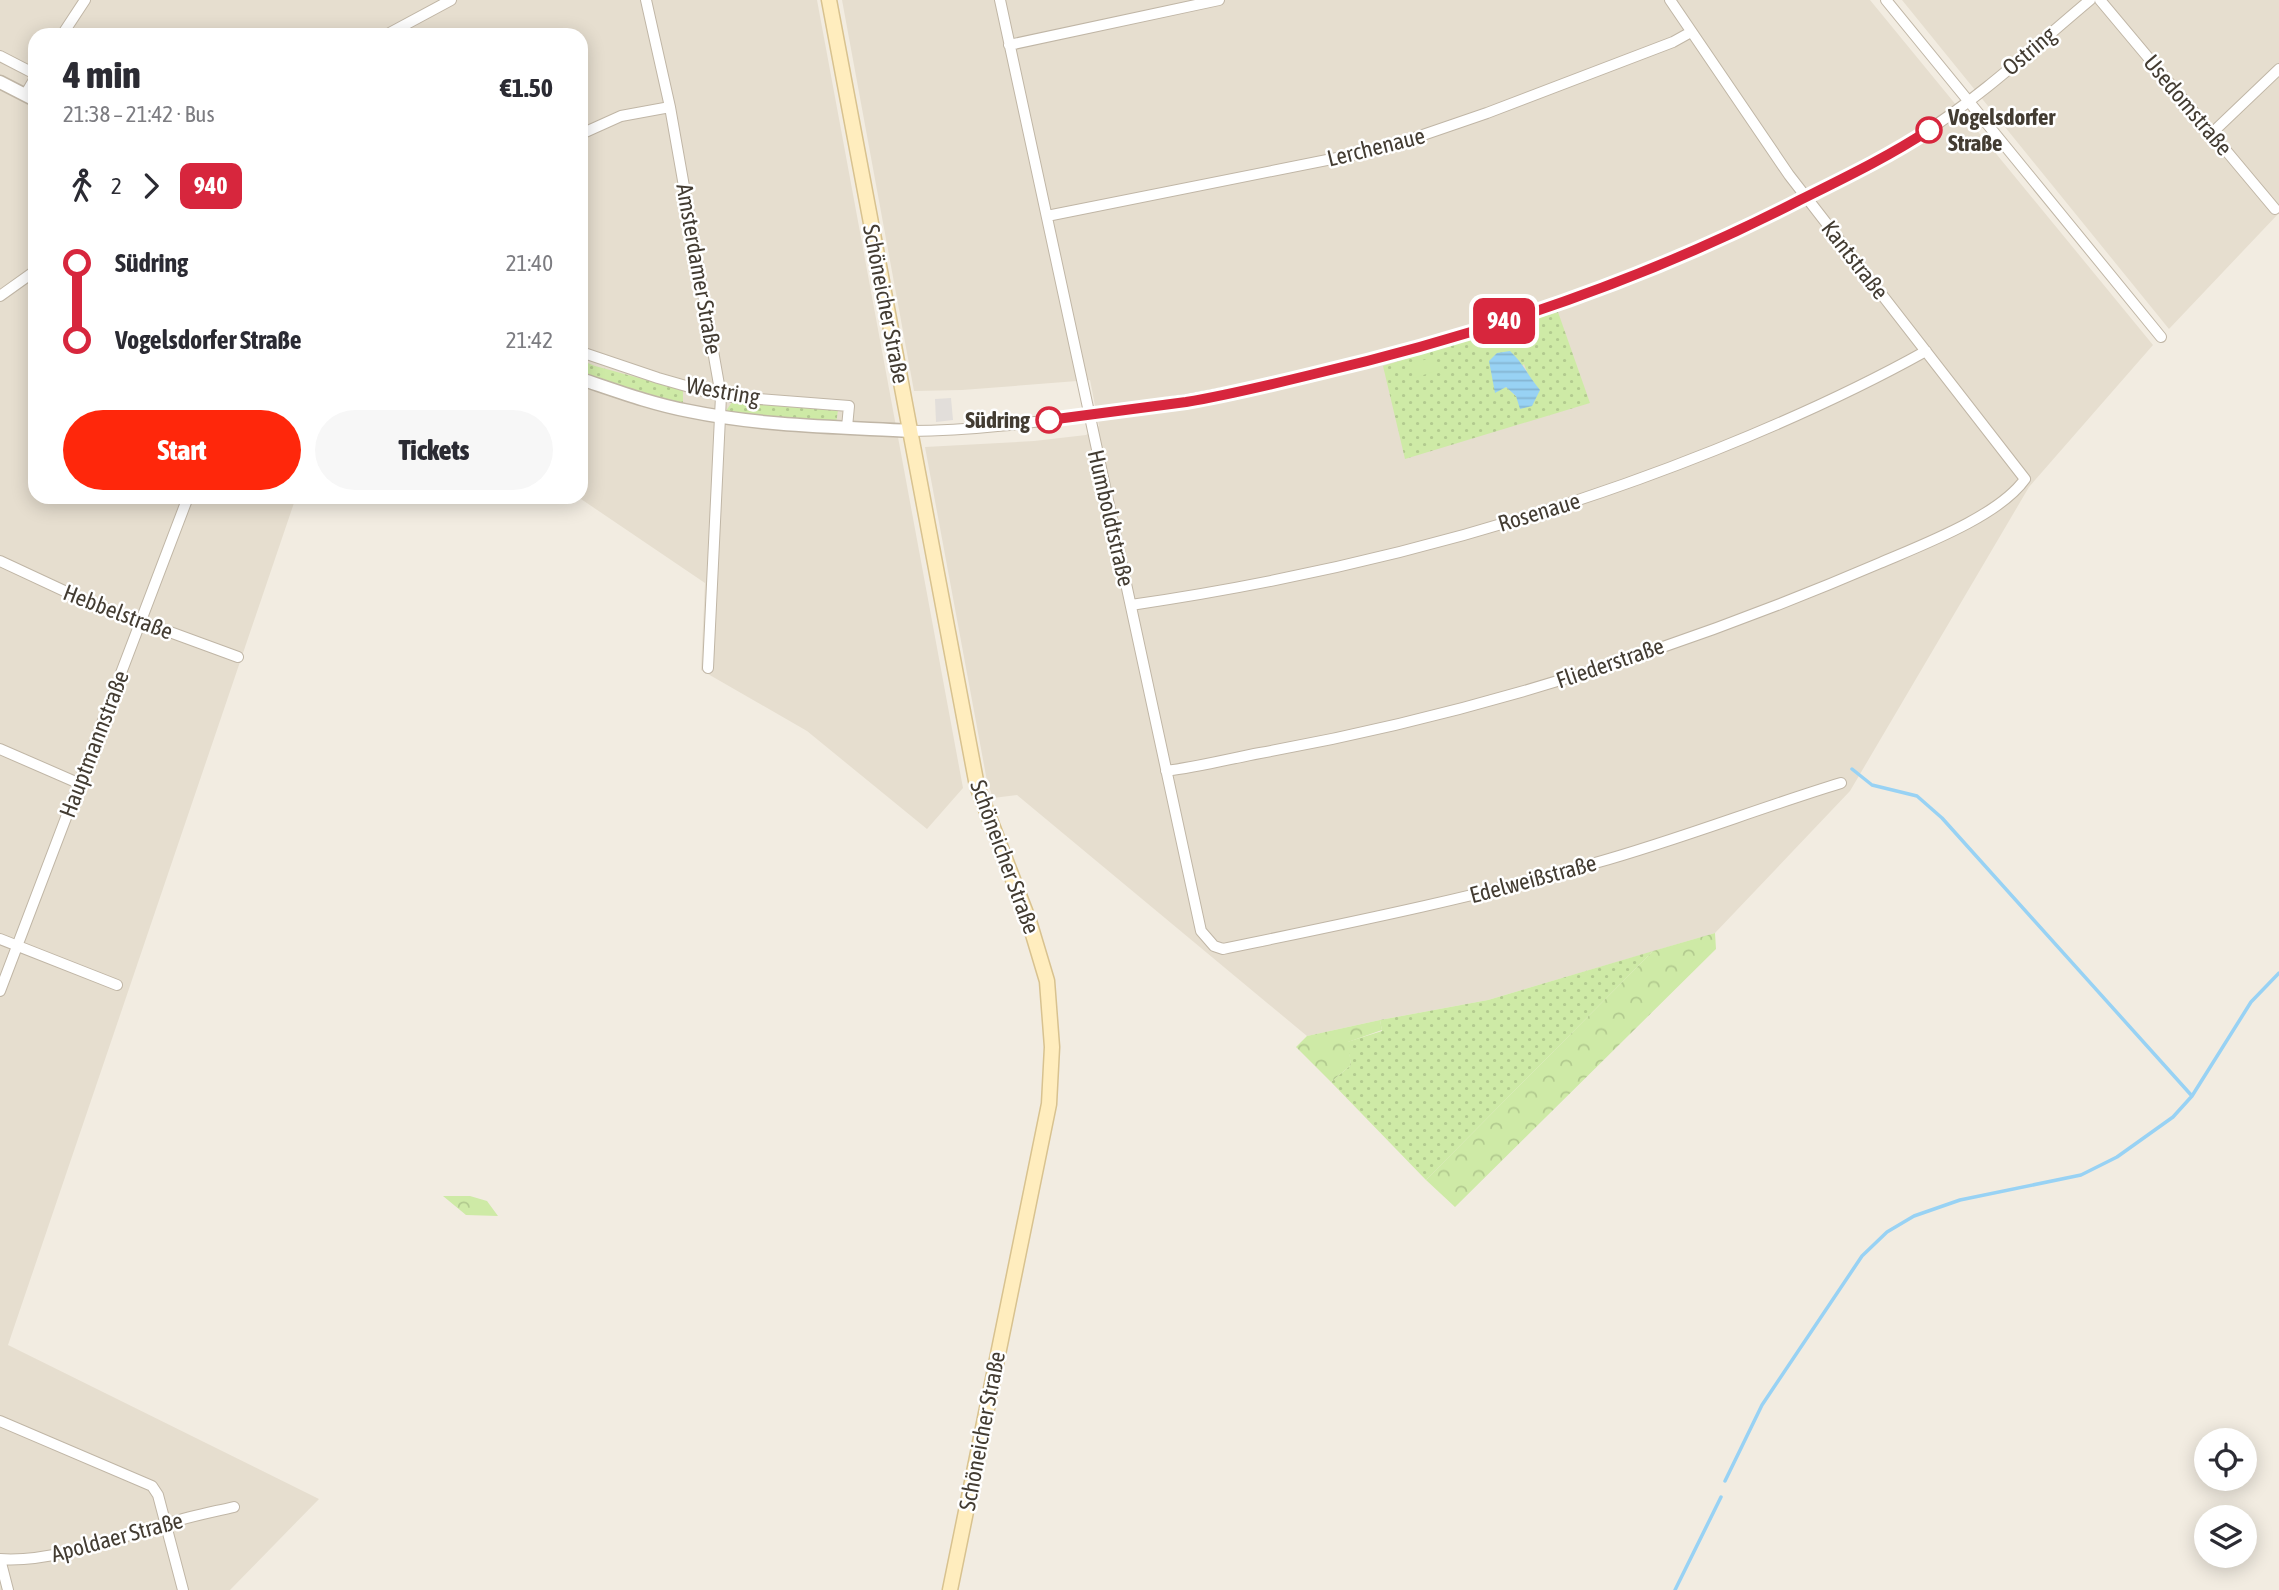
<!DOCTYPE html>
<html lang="en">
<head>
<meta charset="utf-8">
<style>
	:root { --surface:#fff; --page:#f7f7f7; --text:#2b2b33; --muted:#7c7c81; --accent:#ff270b }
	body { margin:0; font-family:"Asap Condensed",sans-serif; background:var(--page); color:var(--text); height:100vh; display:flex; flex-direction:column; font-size:26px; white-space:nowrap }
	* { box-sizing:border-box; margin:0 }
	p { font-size:23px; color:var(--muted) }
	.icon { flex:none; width:38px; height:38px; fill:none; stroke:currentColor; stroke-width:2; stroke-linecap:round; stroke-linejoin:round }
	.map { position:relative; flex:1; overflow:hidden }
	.details { position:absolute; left:28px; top:28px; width:560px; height:476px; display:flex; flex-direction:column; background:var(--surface); border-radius:21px; box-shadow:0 4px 18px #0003 }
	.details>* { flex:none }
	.badge { padding:0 14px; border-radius:10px; font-size:24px; line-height:46px }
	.controls { position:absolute; left:2194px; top:1428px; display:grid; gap:14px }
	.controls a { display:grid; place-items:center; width:63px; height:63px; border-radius:50%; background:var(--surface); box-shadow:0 4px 18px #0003; font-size:35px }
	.map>.badge { position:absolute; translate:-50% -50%; box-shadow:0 0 0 4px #fff }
	.legs { display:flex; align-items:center; gap:10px; height:77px; padding:0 35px; font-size:23px }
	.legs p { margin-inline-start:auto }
	.headline { display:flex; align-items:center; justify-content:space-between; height:119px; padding:0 35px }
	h1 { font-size:38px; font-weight:800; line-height:52px }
	.primary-button { display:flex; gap:14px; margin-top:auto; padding:14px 35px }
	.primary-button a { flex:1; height:80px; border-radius:42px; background:var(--accent); color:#fff; font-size:28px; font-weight:800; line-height:80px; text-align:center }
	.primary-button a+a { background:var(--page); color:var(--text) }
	ul { padding:0 35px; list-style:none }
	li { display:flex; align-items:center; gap:24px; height:77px; font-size:26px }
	li i { display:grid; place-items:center; width:10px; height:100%; margin:0 9px; background:currentColor }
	li i::after { content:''; width:18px; height:18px; margin:-9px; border:5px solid; border-radius:50%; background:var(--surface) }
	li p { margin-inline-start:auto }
	li:first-child i { background:linear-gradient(#0000 50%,currentColor 0) }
	li:last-child i { background:linear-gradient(currentColor 50%,#0000 0) }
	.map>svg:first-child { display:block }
</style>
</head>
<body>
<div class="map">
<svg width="2279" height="1590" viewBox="0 0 2279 1590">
	<defs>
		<pattern id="grass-dots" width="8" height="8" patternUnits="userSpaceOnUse" patternTransform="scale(1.75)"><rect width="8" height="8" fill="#ceeaa6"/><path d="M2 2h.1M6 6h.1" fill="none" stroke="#b2ca8f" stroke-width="1.8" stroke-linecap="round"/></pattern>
		<pattern id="forest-crowns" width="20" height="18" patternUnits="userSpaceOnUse" patternTransform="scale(1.75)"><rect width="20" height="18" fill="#ceeaa6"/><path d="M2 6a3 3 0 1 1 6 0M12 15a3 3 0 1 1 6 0" fill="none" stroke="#b2ca8f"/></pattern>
		<pattern id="water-rules" width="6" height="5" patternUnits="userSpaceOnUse" patternTransform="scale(1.75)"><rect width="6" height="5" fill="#98d2f4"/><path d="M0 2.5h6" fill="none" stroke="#84b5d2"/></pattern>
	</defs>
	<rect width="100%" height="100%" fill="#f2ece1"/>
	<path fill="#e6decf" d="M0 0H817L963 788 927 829 807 731 701 670 705 583 578 497H581V35H35V497H296L8 1345 319 1499 230 1590H0Z
		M842 0H1870L2153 345 2029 487 1850 791 1715 933 1488 1000 1380 1020 1307 1036 1017 795 993 798 987 781 925 447 1034 441 1086 435 1099 426 1090 380 962 390 914 391Z
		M1902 0H2279V213L2169 329Z"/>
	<path fill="url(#grass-dots)" fill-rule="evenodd" d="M1558 312 1590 403 1405 459 1383 366ZM1524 364 1529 377 1516 396 1506 387 1495 392Z
		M581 360 595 366 683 390V404L581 376Z
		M732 402 838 410 836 424 726 411Z
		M1653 951 1426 1180 1331 1082 1351 1065 1347 1042 1382 1031 1380 1020 1488 1000Z"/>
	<path fill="url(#forest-crowns)" d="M1715 933 1716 949 1455 1207 1426 1180 1653 951Z
		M1380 1020 1382 1030 1348 1042 1351 1065 1331 1082 1296 1047 1307 1036Z
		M443 1196H470L487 1201 498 1216 466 1215Z"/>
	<path fill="#ceeaa6" d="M1435 357 1439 370 1414 378 1409 364Z"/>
	<path fill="#e2deda" d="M951 398 953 420 936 422 935 399Z"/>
	<path fill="url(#water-rules)" d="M1510 351C1524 364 1528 376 1540 390L1532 406 1520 409 1516 396 1506 387 1495 393 1489 361 1497 353Z"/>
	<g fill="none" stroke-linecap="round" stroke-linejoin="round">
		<path stroke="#98d2f4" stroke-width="3.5" d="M1852 769 1872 785 1917 796 1942 818 2192 1096
			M1725 1481 1762 1405 1862 1256 1887 1232 1914 1216 1960 1200 2081 1175 2117 1157 2173 1117 2192 1096 2251 1002 2279 973
			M1675 1590 1721 1497"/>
		<g stroke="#c0b6a6" stroke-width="12">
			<path id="minor" d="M646 0 670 107 721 396 708 668
				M1000 0 1201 931 1214 946 1223 949C1348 923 1472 898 1595 863 1678 840 1759 808 1841 783
				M1886 0 2161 337
				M2100 0 2275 209
				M62 35 85 0
				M386 35 451 0
				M1009 45 1219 0
				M0 56 35 74
				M25 95 35 78
				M2212 133 2279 69
				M581 134 621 116 670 107
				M1047 216 1382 149 1487 113 1673 42 1691 32
				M0 296 35 271
				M581 352 658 378 721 396 849 406 847 427
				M910 431C976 431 1043 421 1108 412 1348 379 1584 310 1800 200 1840 180 1882 160 1919 136 1981 97 2035 46 2090 0
				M0 561 88 602 238 657
				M1131 605C1330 576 1528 525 1715 450 1787 421 1858 389 1926 351
				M0 749 78 783
				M1166 771C1198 767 1229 759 1260 753 1472 715 1682 648 1880 563 1922 545 1999 516 2025 479L1789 175 1670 0
				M0 939 117 985
				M0 991 188 497
				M0 1421 152 1486 158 1495 183 1590
				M0 1559C51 1563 121 1537 170 1523 191 1516 213 1512 234 1507
				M0 1559 8 1590"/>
		</g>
		<g stroke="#c0b6a6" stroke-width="15">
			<path id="tertiary" d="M0 82 35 100
				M581 379C617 391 652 404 689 411 761 426 837 427 910 431"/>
		</g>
		<g stroke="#d8c28f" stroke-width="17">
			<path id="secondary" d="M829 0 977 786 1029 921 1047 981 1052 1047 1049 1104 950 1590"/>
		</g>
		<use href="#minor" stroke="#fff" stroke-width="10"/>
		<use href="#tertiary" stroke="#fff" stroke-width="12"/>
		<use href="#secondary" stroke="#ffedbe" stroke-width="14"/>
	</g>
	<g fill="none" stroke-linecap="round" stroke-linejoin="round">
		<g stroke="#fff" stroke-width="16">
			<path id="line-1" d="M1049 420C1095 414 1141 408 1186 402 1228 395 1269 385 1310 375 1478 336 1645 280 1798 201 1842 179 1888 157 1929 130"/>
		</g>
		<use href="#line-1" stroke="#d7263d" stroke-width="10"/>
	</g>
	<g fill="#fff" stroke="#d7263d" stroke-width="3.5">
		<circle cx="1929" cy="130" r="12"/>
		<circle cx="1049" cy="420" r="12"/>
	</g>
	<g text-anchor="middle" stroke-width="5" stroke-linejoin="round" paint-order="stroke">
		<g font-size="23" fill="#433c32" stroke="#fff">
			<text transform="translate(2029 51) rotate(-40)" y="8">Ostring</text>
			<text transform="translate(2188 105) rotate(50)" y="8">Usedomstraße</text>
			<text transform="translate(1376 147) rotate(-14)" y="8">Lerchenaue</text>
			<text transform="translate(1855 260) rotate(52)" y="8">Kantstraße</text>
			<text transform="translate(699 269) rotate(80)" y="8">Amsterdamer Straße</text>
			<text transform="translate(886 304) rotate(79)" y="8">Schöneicher Straße</text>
			<text transform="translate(723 391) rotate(10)" y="8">Westring</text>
			<text transform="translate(1539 512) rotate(-17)" y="8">Rosenaue</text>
			<text transform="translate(1111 518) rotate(77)" y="8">Humboldtstraße</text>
			<text transform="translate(118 612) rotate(21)" y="8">Hebbelstraße</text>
			<text transform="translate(1610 663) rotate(-19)" y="8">Fliederstraße</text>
			<text transform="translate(94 744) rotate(-69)" y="8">Hauptmannstraße</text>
			<text transform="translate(1005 857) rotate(70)" y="8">Schöneicher Straße</text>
			<text transform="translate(1533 879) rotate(-15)" y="8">Edelweißstraße</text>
			<text transform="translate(982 1431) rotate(-79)" y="8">Schöneicher Straße</text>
			<text transform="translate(117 1537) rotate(-15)" y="8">Apoldaer Straße</text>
		</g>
		<g font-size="23" font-weight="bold" fill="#433c32" stroke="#fff" text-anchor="start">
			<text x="1948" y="125">Vogelsdorfer<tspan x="1948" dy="26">Straße</tspan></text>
			<text x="1030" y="428" text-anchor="end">Südring</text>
		</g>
	</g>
</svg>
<div class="controls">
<a><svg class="icon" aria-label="locate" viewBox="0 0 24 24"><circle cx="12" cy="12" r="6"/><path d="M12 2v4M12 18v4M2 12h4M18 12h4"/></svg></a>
<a><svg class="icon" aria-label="layers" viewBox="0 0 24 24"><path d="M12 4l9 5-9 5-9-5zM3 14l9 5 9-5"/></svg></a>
</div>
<b class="badge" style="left:1504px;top:321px;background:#d7263d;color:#fff">940</b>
<section class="details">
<div class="headline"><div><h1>4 min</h1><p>21:38 – 21:42 · Bus</p></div><b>€1.50</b></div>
<div class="legs"><svg class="icon" aria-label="walk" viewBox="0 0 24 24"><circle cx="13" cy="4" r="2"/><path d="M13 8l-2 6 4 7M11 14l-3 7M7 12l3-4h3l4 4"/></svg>2<svg class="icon" aria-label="forward" viewBox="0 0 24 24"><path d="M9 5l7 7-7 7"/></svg><b class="badge" style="background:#d7263d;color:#fff">940</b></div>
<ul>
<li><i style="color:#d7263d"></i><b>Südring</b><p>21:40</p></li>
<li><i style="color:#d7263d"></i><b>Vogelsdorfer Straße</b><p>21:42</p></li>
</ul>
<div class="primary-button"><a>Start</a><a>Tickets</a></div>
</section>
</div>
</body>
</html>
